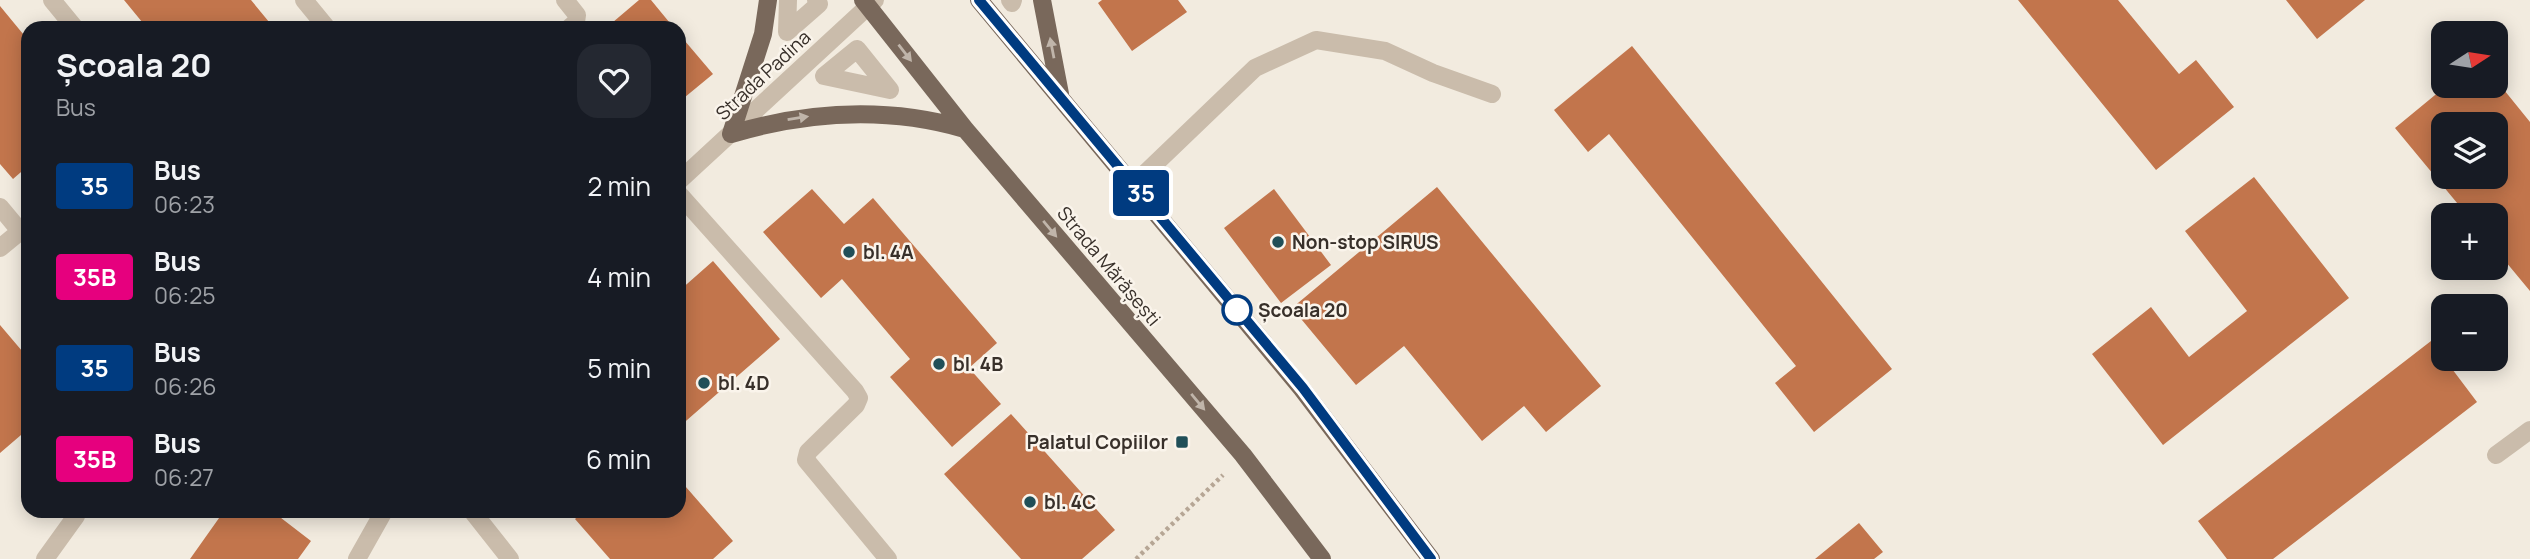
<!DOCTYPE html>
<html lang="en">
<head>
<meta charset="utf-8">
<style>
	:root { --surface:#171b24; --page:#242831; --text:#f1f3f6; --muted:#9ea1a6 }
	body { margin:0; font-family:Manrope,sans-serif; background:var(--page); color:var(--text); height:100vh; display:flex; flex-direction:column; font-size:26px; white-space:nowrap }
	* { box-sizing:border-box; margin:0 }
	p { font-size:23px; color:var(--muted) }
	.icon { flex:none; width:38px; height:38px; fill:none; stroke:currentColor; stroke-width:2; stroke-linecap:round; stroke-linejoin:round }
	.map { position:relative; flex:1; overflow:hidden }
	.panel { position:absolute; left:21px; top:21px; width:665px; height:497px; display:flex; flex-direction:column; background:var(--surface); border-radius:21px; box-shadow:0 4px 18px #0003 }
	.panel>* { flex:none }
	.badge { padding:0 14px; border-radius:5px; font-size:24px; line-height:46px }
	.needle { width:46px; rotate:78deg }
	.buttons { position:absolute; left:2431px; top:21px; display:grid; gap:14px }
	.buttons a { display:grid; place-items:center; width:77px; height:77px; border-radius:14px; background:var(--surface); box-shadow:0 4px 18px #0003; font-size:35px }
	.map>.badge { position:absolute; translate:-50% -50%; box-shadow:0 0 0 4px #fff }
	.round { display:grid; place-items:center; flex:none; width:74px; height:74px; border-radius:21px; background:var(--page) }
	.summary { display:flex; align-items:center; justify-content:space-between; height:119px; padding:0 35px }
	h1 { font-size:33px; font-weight:700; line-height:52px }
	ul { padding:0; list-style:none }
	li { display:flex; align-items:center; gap:21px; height:91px; padding:0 35px }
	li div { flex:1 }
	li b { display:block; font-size:26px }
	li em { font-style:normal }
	li .badge { min-width:77px; font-weight:700; text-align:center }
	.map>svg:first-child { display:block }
</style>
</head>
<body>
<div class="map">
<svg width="2530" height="559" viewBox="0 0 2530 559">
	<rect width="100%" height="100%" fill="#f2ebdf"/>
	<path fill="#c2754c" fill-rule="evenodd" d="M124 0H251L274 28H147Z
		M639 0H651L674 28H606Z
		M1102 0H1178L1187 12 1132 51 1098 3Z
		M2018 0H2118L2179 74 2196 60 2234 107 2156 170Z
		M2286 0H2365L2317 39Z
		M0 6 28 40V166L13 179 0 164Z
		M679 34 713 74 679 102Z
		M1632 46 1892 369 1814 432 1775 383 1796 366 1609 134 1588 152 1554 110Z
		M2496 80 2530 122V291L2496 250V215H2467L2395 128 2446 86H2496ZM2443 124H2496V177H2443Z
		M2254 177 2349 298 2163 445 2092 354 2151 307 2189 357 2247 311 2185 231Z
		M1437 187 1601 386 1546 432 1524 406 1482 441 1404 346 1356 385 1292 308Z
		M812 189 844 224 873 198 997 343 969 368 1001 404 952 447 890 377 910 359 842 279 821 298 763 232Z
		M1274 189 1331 265 1281 303 1224 228Z
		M713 261 780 339 679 427V291Z
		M0 325 28 358V429L0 453Z
		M2431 341 2477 402 2273 559H2227L2198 521Z
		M1011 414 1115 530 1082 559H1021L944 474Z
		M679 479 733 541 713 559H610L575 519 584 511H679Z
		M224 511H272L311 541 298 559H190Z
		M1859 523 1883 552 1874 559H1815Z"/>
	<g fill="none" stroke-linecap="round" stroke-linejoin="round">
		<path stroke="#b6a695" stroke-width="4.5" stroke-dasharray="3.5 3.5" stroke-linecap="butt" d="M1136 559 1223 475"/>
		<path stroke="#cabcab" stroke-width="18" d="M52 0 75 28
			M304 0 327 28
			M565 0 577 15 576 22 569 28
			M788 0 787 32 819 4 816 0
			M1010 0 1012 3 1013 0
			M857 49 890 90 824 76Z
			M679 181 875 0
			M1134 184 1255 68 1316 40 1385 51 1433 73 1492 94
			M679 194 855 391 859 398 856 405 808 452 806 460 888 559
			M0 207 20 231
			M0 248 28 225
			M2496 455 2530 430
			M472 511 510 559
			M45 559 76 516
			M357 559 384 511"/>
		<path stroke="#79685b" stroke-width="18" d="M863 0 965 129 1243 455 1322 559
			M979 0 1302 389 1431 559
			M1042 0 1060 94
			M731 134C809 111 886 106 965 129
			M731 134 763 34 768 0"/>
	</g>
	<defs><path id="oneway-solid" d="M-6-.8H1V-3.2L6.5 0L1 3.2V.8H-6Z" transform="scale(1.75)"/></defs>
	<g fill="#c0b5aa">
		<use href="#oneway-solid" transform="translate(1052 48) rotate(-101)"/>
		<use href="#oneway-solid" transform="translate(905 53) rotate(52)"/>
		<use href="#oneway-solid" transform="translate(798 118) rotate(-9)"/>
		<use href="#oneway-solid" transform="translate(1050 229) rotate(50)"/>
		<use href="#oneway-solid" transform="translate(1198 402) rotate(50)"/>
	</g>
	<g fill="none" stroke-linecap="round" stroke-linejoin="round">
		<g stroke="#fff" stroke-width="16">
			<path id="line" d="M979 0 1303 388 1431 559"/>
		</g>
		<use href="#line" stroke="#003b80" stroke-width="10"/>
	</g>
	<g fill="#204f58" stroke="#faf4eb" stroke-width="2.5">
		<circle cx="1278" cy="242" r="7"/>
		<circle cx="849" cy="252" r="7"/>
		<circle cx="939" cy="364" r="7"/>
		<circle cx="704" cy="383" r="7"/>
		<rect x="1175" y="435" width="14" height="14" rx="3.5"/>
		<circle cx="1030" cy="502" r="7"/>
	</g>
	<circle fill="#fff" stroke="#003b80" stroke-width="3.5" cx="1237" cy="310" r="14"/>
	<g text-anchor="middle" stroke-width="5" stroke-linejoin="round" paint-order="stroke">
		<g font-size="19" fill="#38302a" stroke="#faf4eb">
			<text transform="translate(763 75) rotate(-43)" y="7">Strada Padina</text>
			<text transform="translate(1109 266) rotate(50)" y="7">Strada Mărășești</text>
		</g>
		<g font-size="19" font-weight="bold" fill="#38302a" stroke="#faf4eb" text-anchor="start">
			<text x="1292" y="249">Non-stop SIRUS</text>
			<text x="863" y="259">bl. 4A</text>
			<text x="953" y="371">bl. 4B</text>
			<text x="718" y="390">bl. 4D</text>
			<text x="1168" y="449" text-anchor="end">Palatul Copiilor</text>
			<text x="1044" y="509">bl. 4C</text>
		</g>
		<g font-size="19" font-weight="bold" fill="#38302a" stroke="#faf4eb" text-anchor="start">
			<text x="1258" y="317">Școala 20</text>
		</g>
	</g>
</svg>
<div class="buttons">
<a><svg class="needle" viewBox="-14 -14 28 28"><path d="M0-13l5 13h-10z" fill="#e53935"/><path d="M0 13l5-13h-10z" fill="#9ea1a6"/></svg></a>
<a><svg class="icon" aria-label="layers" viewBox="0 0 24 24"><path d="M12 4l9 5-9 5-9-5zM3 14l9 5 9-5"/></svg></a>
<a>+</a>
<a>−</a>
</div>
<b class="badge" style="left:1141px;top:193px;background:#003b80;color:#fff">35</b>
<section class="panel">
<div class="summary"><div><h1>Școala 20</h1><p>Bus</p></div><a class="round"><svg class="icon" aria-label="heart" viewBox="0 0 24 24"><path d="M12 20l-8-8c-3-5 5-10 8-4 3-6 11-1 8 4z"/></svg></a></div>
<ul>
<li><span class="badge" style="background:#003b80;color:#fff">35</span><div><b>Bus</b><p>06:23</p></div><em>2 min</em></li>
<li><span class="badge" style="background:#e6007e;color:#fff">35B</span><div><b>Bus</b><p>06:25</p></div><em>4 min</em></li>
<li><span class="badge" style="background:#003b80;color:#fff">35</span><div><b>Bus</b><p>06:26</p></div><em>5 min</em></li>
<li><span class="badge" style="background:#e6007e;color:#fff">35B</span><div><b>Bus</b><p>06:27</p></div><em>6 min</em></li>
</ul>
</section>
</div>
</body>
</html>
